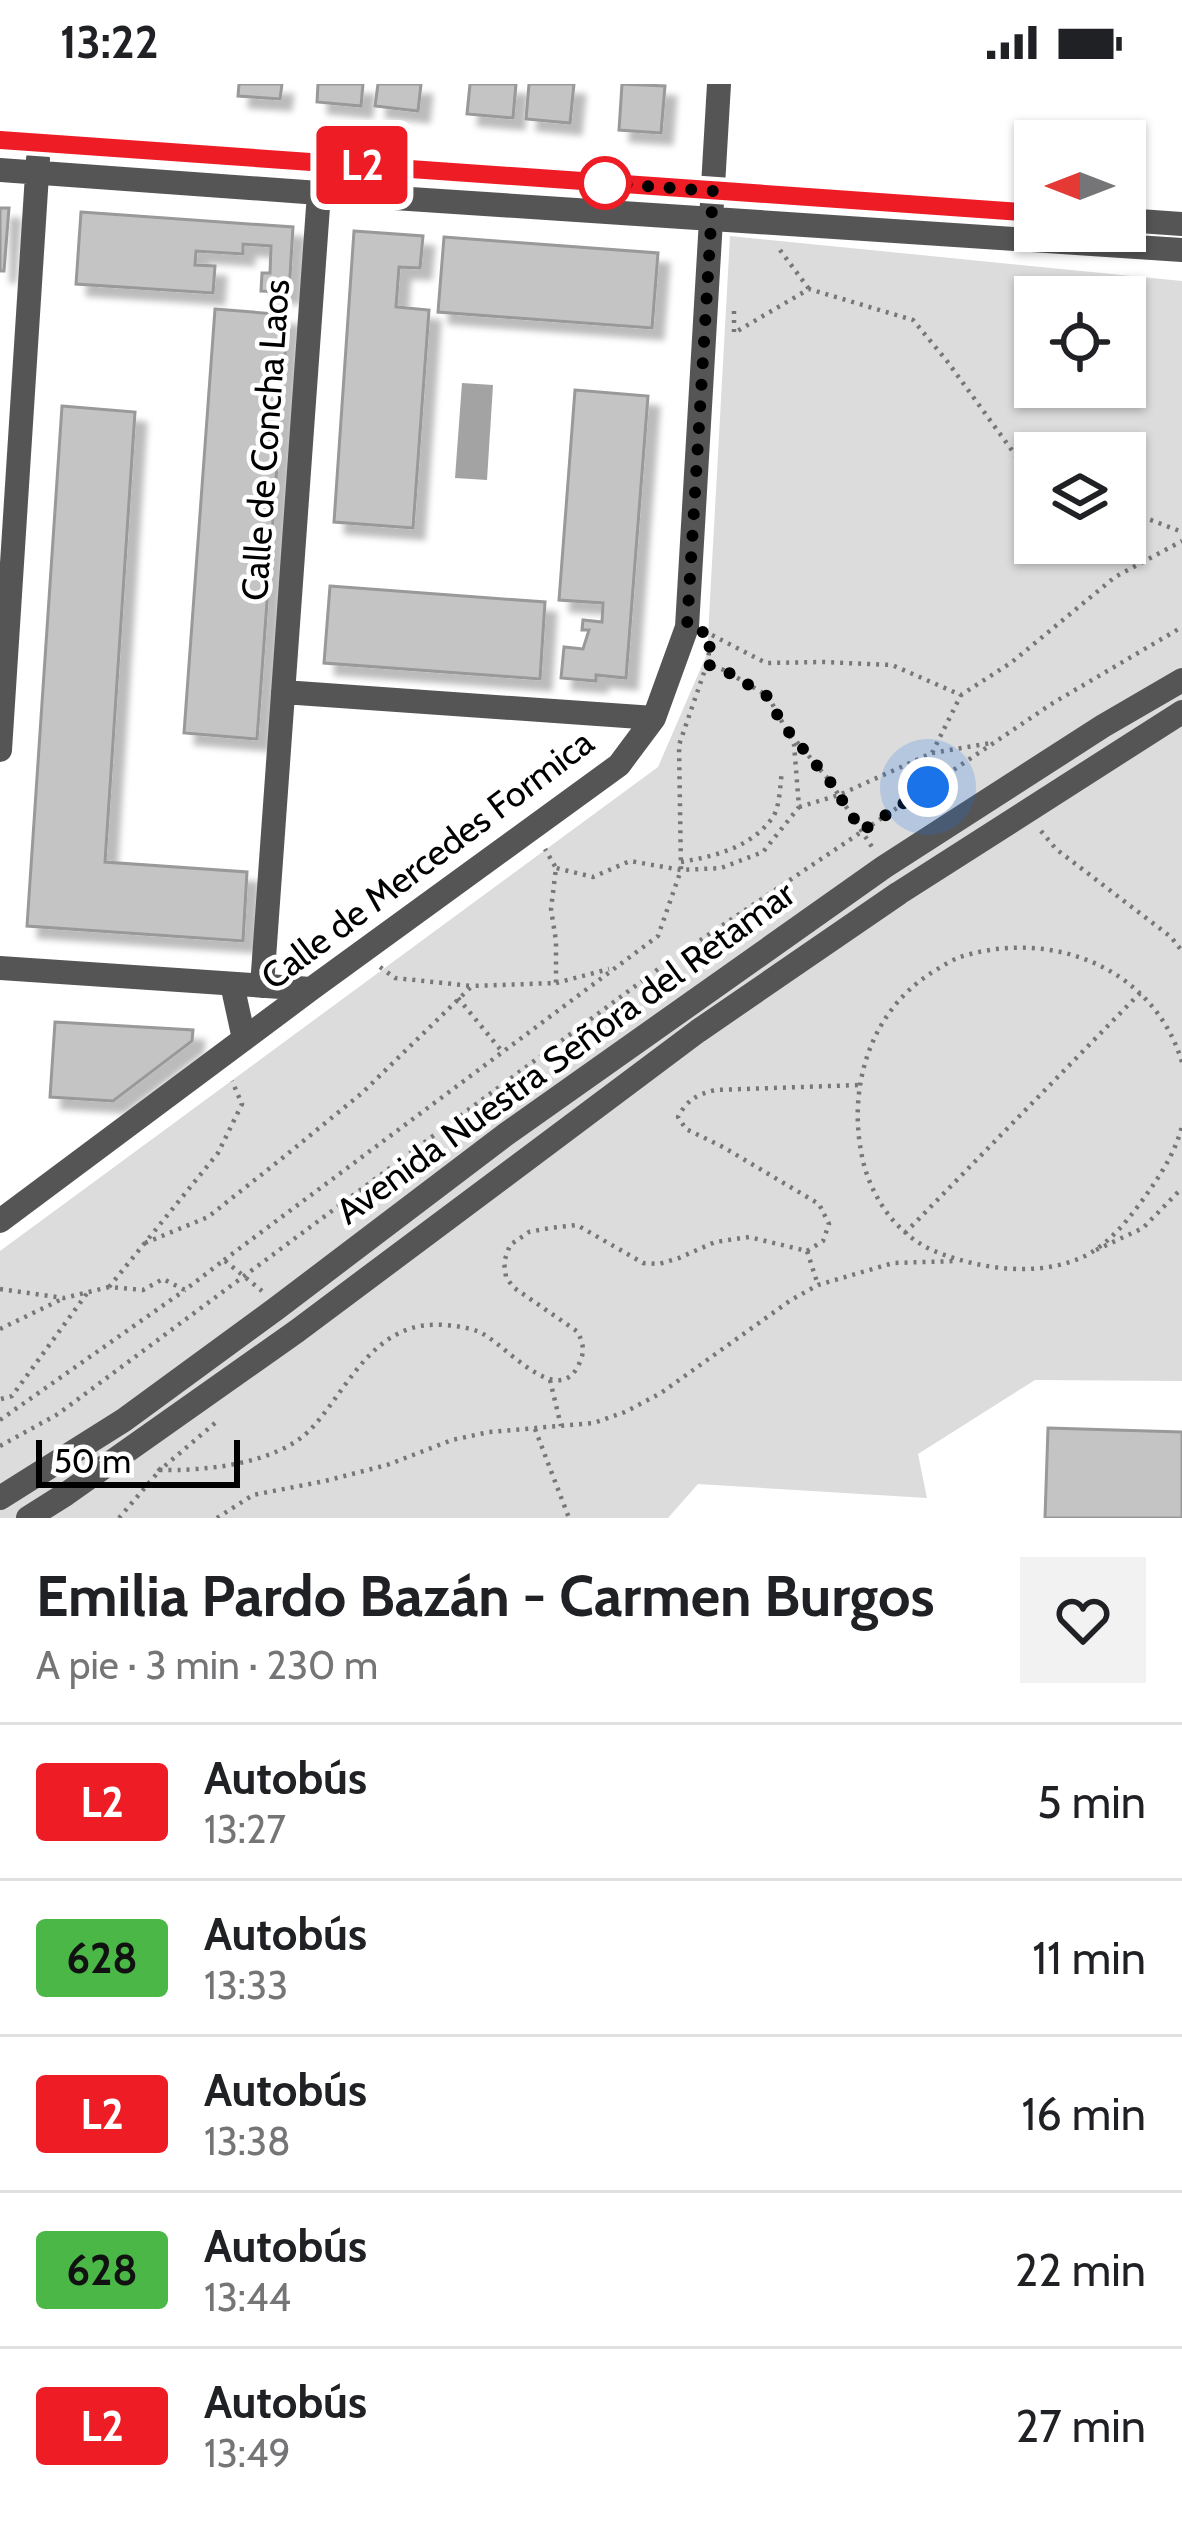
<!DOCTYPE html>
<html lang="es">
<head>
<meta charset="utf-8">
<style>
	:root { --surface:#fff; --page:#f2f2f2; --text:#202124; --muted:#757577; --line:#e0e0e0 }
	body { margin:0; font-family:Cabin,sans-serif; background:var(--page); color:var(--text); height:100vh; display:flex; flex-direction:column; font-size:45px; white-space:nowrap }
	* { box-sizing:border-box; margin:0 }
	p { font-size:39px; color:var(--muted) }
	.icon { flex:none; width:66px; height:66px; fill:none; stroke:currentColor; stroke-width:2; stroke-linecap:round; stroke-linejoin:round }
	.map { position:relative; height:1434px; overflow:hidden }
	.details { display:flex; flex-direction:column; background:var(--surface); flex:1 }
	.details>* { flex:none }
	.badge { padding:0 24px; border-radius:9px; font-size:42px; line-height:78px }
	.needle { width:78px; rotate:270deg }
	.fabs { position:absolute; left:1014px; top:36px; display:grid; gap:24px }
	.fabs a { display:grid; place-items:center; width:132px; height:132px; border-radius:0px; background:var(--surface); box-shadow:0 3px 9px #0004; font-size:60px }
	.scale { position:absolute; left:36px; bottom:30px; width:204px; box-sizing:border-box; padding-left:12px; border:6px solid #000; border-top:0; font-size:33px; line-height:42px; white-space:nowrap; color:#000; -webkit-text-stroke:9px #fff; paint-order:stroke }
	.you { position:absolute; width:60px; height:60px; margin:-30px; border:9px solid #fff; border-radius:50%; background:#1a73e8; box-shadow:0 0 0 18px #1a73e833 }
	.map>.badge { position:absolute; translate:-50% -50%; box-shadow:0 0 0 6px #fff }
	.round { display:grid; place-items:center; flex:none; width:126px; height:126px; border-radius:0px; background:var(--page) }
	.summary { display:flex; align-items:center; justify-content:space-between; height:204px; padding:0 36px }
	h1 { font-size:57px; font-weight:700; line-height:90px }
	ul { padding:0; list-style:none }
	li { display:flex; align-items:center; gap:36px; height:156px; padding:0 36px; border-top:3px solid var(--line) }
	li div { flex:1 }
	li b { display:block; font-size:45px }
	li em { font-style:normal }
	li .badge { min-width:132px; font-weight:700; text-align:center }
	.status { display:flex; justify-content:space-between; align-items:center; height:84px; padding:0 60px; background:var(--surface); direction:ltr }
	.status svg { height:33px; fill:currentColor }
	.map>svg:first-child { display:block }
</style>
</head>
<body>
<div class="status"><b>13:22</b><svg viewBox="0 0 49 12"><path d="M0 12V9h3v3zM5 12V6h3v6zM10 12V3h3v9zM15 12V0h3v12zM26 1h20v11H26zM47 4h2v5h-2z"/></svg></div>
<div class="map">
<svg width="1182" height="1434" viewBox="0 0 1182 1434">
	<defs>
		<filter id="shadow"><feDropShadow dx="11" dy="11" stdDeviation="3" flood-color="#0004"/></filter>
	</defs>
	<rect width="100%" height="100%" fill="#fff"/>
	<path fill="#dcdcdc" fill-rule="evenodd" d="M730 152 1182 197V1297L1035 1296 918 1370 927 1414 698 1400 668 1434H0V1167L658 683 707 570ZM1035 213H1125V303H1035ZM1035 369H1125V459H1035Z"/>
	<path fill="#a3a3a3" d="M462 299 493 301 487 396 455 394Z"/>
	<path fill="#c4c4c4" stroke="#999" stroke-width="3" filter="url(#shadow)" d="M239 0H282L280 15 238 12Z
		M318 0H363L361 22 317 18Z
		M378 0H421L418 27 375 22Z
		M470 0H516L513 34 467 30Z
		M529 0H574L570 39 526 35Z
		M622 0 665 2 661 49 619 46Z
		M0 124H9L4 187H0Z
		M81 128 293 143 289 208 261 207 262 189H270L271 162 243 160V170L196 167 195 181 215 182 213 209 76 200Z
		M354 147 423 152 420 184 399 183 396 223 429 226 413 444 334 438Z
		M444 153 658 169 652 244 438 228Z
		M215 225 288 231 257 655 184 649Z
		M575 306 648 312 626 594 596 591V597L561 594 564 563 583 565 589 546H582L583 536 602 538 603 519 559 516Z
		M62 322 135 328 105 778 247 788 243 857 27 842Z
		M330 502 545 518 540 595 324 579Z
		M55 938 193 946 192 957 113 1017 50 1013Z
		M1048 1344 1182 1348V1434H1045Z"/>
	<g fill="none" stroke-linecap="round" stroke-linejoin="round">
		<path stroke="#777" stroke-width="4.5" stroke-dasharray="3 6" stroke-linecap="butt" d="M780 166 809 205
			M734 227V249L809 205 913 236 947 277 1035 398
			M1125 426 1182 448
			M712 551 766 579 823 578 892 581 961 611 1012 578 1115 493 1182 457
			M707 580 679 661 681 786 721 784 763 768 799 723 794 660 768 612 724 586 707 580 710 563
			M791 651 829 696 872 763
			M932 669 991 659
			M799 723 839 711 932 669 961 611
			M1041 747 1056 765 1171 853 1182 867
			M681 778C715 772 751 764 773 733 780 722 780 701 782 687
			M380 883 395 894 472 902
			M556 899 609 885
			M458 914 500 965
			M1182 978C1153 883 1051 844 960 873 952 876 944 881 936 886 870 925 846 1004 863 1077 873 1118 901 1156 942 1170 985 1186 1042 1193 1085 1172 1112 1158 1132 1131 1149 1107 1163 1087 1176 1066 1182 1042
			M905 1149 1140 909
			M145 1159 208 1133 280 1076 362 1009 472 902 556 899V857L551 825 556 784 545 765
			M1096 1166 1143 1144 1182 1104
			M807 1167 823 1157 829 1140 819 1120 723 1063 686 1045 678 1033C687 1016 696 1011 715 1006L859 1001
			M224 1176 658 852 681 786 630 777 593 793 556 784
			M109 1203 218 1069 242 1020 232 997
			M0 1205 64 1214 109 1203 143 1206 163 1195 185 1206 224 1176 262 1207
			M0 1245 60 1216
			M550 1296 561 1342
			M1 1315 12 1312 88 1208
			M0 1336 185 1206
			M215 1339 160 1386C205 1387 275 1380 309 1347 342 1313 363 1259 412 1244 429 1238 460 1241 477 1247 502 1255 561 1333 581 1275 585 1265 582 1258 578 1248L513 1203 506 1193 504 1178 510 1161 529 1148 550 1144 577 1141 643 1179 659 1180 679 1174 715 1158 749 1153 807 1167 818 1201
			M535 1345 569 1434
			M0 1362 58 1330 665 880 1053 619 1182 543
			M119 1434 160 1386 158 1384
			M217 1434 253 1411 325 1397 387 1381 452 1356 489 1348 594 1339 625 1328 661 1309 791 1216 818 1201 893 1179 956 1177"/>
		<path stroke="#555" stroke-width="24" d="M0 56 1035 129
			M0 86 319 109 1182 166
			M1125 136 1182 140
			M283 608 654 634
			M0 666 38 75
			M0 884 311 905
			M232 900 244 955
			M262 902 319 109
			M0 1137 311 905 619 681 654 634 687 543 719 0
			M0 1414 124 1336 277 1224 505 1051 884 783 1103 642 1182 596
			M28 1434 66 1410 297 1247 698 947 899 809 1182 628"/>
	</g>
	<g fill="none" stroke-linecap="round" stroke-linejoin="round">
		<g stroke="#fff" stroke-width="27">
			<path id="line" d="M0 56 1035 129"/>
		</g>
		<use href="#line" stroke="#ee1c25" stroke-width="18"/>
		<path stroke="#000" stroke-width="12" stroke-dasharray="0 21.6" d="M605 99 713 107 687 543 712 551 706 580 724 586 767 612 783 641 829 696 862 747 928 703"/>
	</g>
	<circle fill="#fff" stroke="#ee1c25" stroke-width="6" cx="605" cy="99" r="24"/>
	<g text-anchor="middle" stroke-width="9" stroke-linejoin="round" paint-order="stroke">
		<g font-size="36" fill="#000" stroke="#fff">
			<text transform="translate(265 356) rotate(-86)" y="13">Calle de Concha Laos</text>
			<text transform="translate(427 775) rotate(-37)" y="13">Calle de Mercedes Formica</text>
			<text transform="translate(565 968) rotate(-36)" y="13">Avenida Nuestra Señora del Retamar</text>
		</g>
	</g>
</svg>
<div class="fabs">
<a><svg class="needle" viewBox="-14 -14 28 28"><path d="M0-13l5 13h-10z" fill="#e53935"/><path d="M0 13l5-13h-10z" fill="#757577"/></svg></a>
<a><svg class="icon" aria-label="locate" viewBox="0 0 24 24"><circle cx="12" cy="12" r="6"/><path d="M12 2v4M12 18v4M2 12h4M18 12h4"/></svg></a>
<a><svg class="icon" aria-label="layers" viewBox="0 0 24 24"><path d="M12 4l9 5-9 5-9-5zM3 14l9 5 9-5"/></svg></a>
</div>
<div class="scale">50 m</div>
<div class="you" style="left:928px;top:703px"></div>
<b class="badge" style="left:362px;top:81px;background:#ee1c25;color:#fff">L2</b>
</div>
<section class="details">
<div class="summary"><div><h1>Emilia Pardo Bazán - Carmen Burgos</h1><p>A pie · 3 min · 230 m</p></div><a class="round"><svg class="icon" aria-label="heart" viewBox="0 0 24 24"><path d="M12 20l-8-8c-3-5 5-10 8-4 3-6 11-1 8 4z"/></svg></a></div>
<ul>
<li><span class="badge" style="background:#ee1c25;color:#fff">L2</span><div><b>Autobús</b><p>13:27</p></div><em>5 min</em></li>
<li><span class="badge" style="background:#4ab747;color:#111">628</span><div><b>Autobús</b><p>13:33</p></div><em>11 min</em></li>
<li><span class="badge" style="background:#ee1c25;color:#fff">L2</span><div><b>Autobús</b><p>13:38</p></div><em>16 min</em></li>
<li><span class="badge" style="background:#4ab747;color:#111">628</span><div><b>Autobús</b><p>13:44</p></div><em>22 min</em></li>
<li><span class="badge" style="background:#ee1c25;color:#fff">L2</span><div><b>Autobús</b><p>13:49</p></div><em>27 min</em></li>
</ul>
</section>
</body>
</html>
